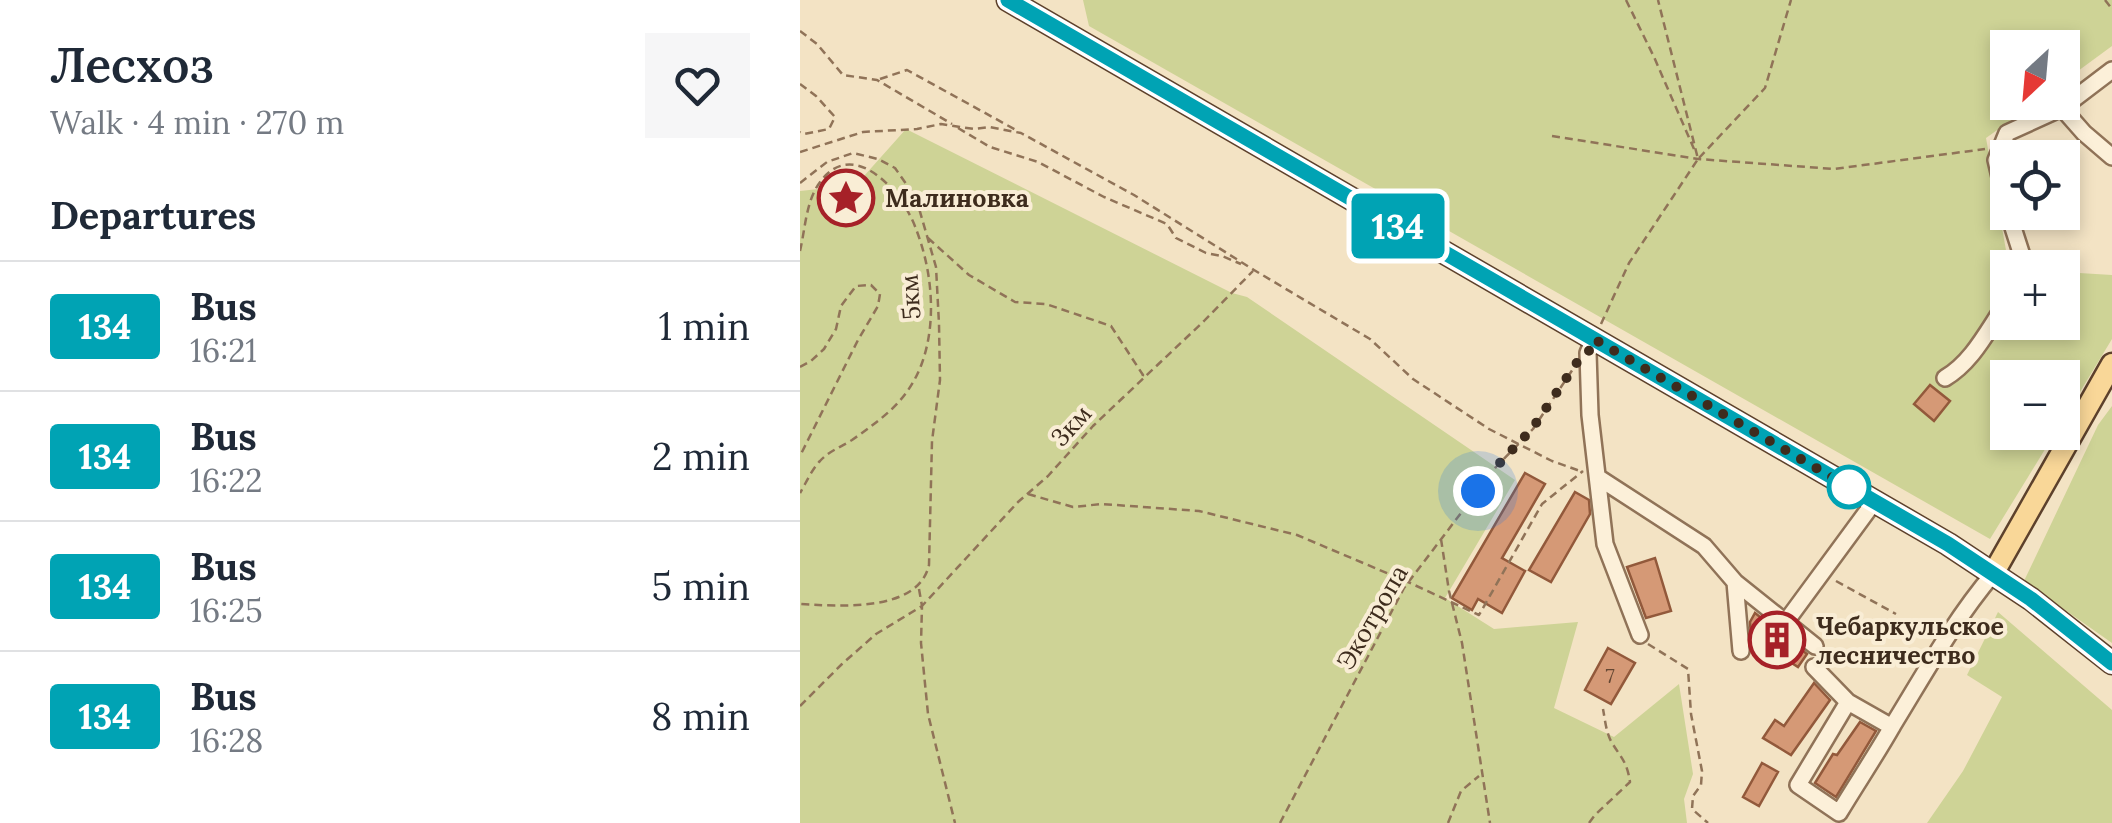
<!DOCTYPE html>
<html lang="en">
<head>
<meta charset="utf-8">
<style>
	:root { --surface:#fff; --page:#f6f6f7; --text:#1f2937; --muted:#747a83; --line:#e0e1e3 }
	body { margin:0; font-family:Lora,serif; background:var(--page); color:var(--text); height:100vh; display:flex; flex-direction:column; font-size:38px; white-space:nowrap }
	* { box-sizing:border-box; margin:0 }
	p { font-size:32px; color:var(--muted) }
	.icon { flex:none; width:55px; height:55px; fill:none; stroke:currentColor; stroke-width:2; stroke-linecap:round; stroke-linejoin:round }
	.map { position:relative; flex:1; overflow:hidden }
	.panel { display:flex; flex-direction:column; background:var(--surface); width:800px }
	.panel>* { flex:none }
	.badge { padding:0 20px; border-radius:8px; font-size:35px; line-height:65px }
	.needle { width:65px; rotate:206deg }
	.controls { position:absolute; left:1190px; top:30px; display:grid; gap:20px }
	.controls a { display:grid; place-items:center; width:90px; height:90px; border-radius:0px; background:var(--surface); box-shadow:0 5px 15px #0003; font-size:50px }
	.you { position:absolute; width:50px; height:50px; margin:-25px; border:8px solid #fff; border-radius:50%; background:#1a73e8; box-shadow:0 0 0 15px #1a73e833 }
	.map>.badge { position:absolute; translate:-50% -50%; box-shadow:0 0 0 5px #fff }
	h2 { padding:0 50px; font-size:38px; line-height:90px }
	.round { display:grid; place-items:center; flex:none; width:105px; height:105px; border-radius:0px; background:var(--page) }
	.summary { display:flex; align-items:center; justify-content:space-between; height:170px; padding:0 50px }
	h1 { font-size:48px; font-weight:600; line-height:75px }
	ul { padding:0; list-style:none }
	li { display:flex; align-items:center; gap:30px; height:130px; padding:0 50px; border-top:2px solid var(--line) }
	li div { flex:1 }
	li b { display:block; font-size:38px }
	li em { font-style:normal }
	li .badge { min-width:110px; font-weight:700; text-align:center }
	main { display:flex; flex:1; min-height:0 }
	.map>svg:first-child { display:block }
</style>
</head>
<body>
<main>
<section class="panel">
<div class="summary"><div><h1>Лесхоз</h1><p>Walk · 4 min · 270 m</p></div><a class="round"><svg class="icon" aria-label="heart" viewBox="0 0 24 24"><path d="M12 20l-8-8c-3-5 5-10 8-4 3-6 11-1 8 4z"/></svg></a></div>
<h2>Departures</h2>
<ul>
<li><span class="badge" style="background:#00a3b4;color:#fff">134</span><div><b>Bus</b><p>16:21</p></div><em>1 min</em></li>
<li><span class="badge" style="background:#00a3b4;color:#fff">134</span><div><b>Bus</b><p>16:22</p></div><em>2 min</em></li>
<li><span class="badge" style="background:#00a3b4;color:#fff">134</span><div><b>Bus</b><p>16:25</p></div><em>5 min</em></li>
<li><span class="badge" style="background:#00a3b4;color:#fff">134</span><div><b>Bus</b><p>16:28</p></div><em>8 min</em></li>
</ul>
</section>
<div class="map">
<svg width="1312" height="823" viewBox="0 0 1312 823">
	<rect width="100%" height="100%" fill="#f3e3c4"/>
	<path fill="#ced396" d="M283 0H1312V46L1263 82 1262 48H1208V102L1235 103 1186 138 1209 267 1208 268V322H1262L1263 272 1312 275V339L1263 420 1262 378H1208V432L1255 433 1190 539 289 26Z
		M106 129 432 293 447 297 715 480 645 598 694 629 778 622 754 708 814 737 879 684 893 774 884 799 887 823H0V191L56 185Z
		M1312 406V643L1224 581 1298 425Z
		M1198 612 1312 710V823H1127L1163 771 1202 697 1167 675Z"/>
	<path fill="#d59976" stroke="#92593b" stroke-width="2.5" d="M1130 385 1150 401 1134 421 1114 404Z
		M725 473 745 484 702 558 725 571 702 613 678 599 672 610 652 598Z
		M775 492 789 500 790 514 751 582 729 570Z
		M855 558 871 611 846 618 827 567Z
		M955 613 1007 654 998 667 951 637 950 622Z
		M808 648 835 663 811 704 785 690Z
		M1014 683 1030 700 991 755 963 738 975 720 984 726Z
		M1060 722 1076 731 1036 797 1015 783 1033 754 1037 755Z
		M962 763 978 772 959 806 943 797Z"/>
	<g fill="none" stroke-linecap="round" stroke-linejoin="round">
		<g stroke="#907358" stroke-width="20">
			<path id="minor" d="M1262 108 1284 133 1312 157
				M1208 211 1196 160 1207 133 1262 108 1312 70
				M1208 212 1226 268
				M794 339 788 353 790 415 805 544 840 635
				M1145 378C1174 361 1189 327 1208 301
				M799 478 904 546 935 582 941 651
				M935 582 1015 646
				M985 623 1074 502
				M1014 667 1048 702
				M1092 727 1048 702 998 785 1039 813C1057 783 1076 755 1093 725 1125 673 1154 620 1193 574"/>
		</g>
		<g stroke="#5d412c" stroke-width="25">
			<path id="major" d="M208 0 1148 544 1231 599 1312 663
				M1193 574 1312 364"/>
		</g>
		<path stroke="#907358" stroke-width="2.5" stroke-dasharray="8 5" stroke-linecap="butt" d="M826 0 854 57 894 149
			M1305 0 1312 9
			M0 31 17 44 43 75 77 80 152 124
			M80 79 107 70 216 130
			M0 84 16 96 35 117 29 129 4 134 0 132
			M158 128 190 147 238 162 304 197 367 224 376 238 406 253 422 256 441 264
			M752 136 898 159 1034 169 1185 149
			M0 152 63 132 117 129 141 124 174 129 189 127 221 133 334 195 454 270 570 339 613 379 689 429 752 461 783 472
			M899 158 965 88 991 0
			M0 183 27 162 53 153 78 159 95 168 116 198 136 267 139 324 140 380 132 441 129 565C118 613 38 606 0 604
			M128 238 169 275 215 302 246 304 311 326 343 375 341 381
			M0 251C5 230 6 203 18 185 52 133 103 192 116 229 132 270 137 321 122 363 108 401 83 418 52 440 41 447 29 451 20 461 12 469 6 483 0 493
			M801 324 829 263 898 159 858 0
			M0 367 11 361 24 349 36 329 41 306 56 286 71 285 80 294 78 306 58 340 0 456
			M228 494 273 507 302 504 399 511 497 535 608 582 679 615 742 504 783 471
			M641 539 649 591 662 643 690 823
			M1036 581 1096 614
			M119 589 122 606 121 643 128 714 155 823
			M848 644 888 669 891 714 902 771 901 785 893 796 892 809 908 823
			M0 706 42 664 76 634 122 606 218 502 248 476 293 426 404 321 453 271
			M480 823 604 588 696 467 733 429 773 369
			M648 823 661 791 679 776
			M789 823 795 815 830 782C827 762 822 759 812 743 806 733 805 719 803 709"/>
		<use href="#minor" stroke="#fcf0d9" stroke-width="15"/>
		<use href="#major" stroke="#f9d798" stroke-width="20"/>
	</g>
	<g fill="none" stroke-linecap="round" stroke-linejoin="round">
		<g stroke="#fff" stroke-width="22">
			<path id="line" d="M208 0 1148 544 1231 599 1312 663"/>
		</g>
		<use href="#line" stroke="#00a3b4" stroke-width="15"/>
		<path stroke="#3e2c1d" stroke-width="10" stroke-dasharray="0 18" d="M678 491 696 467 732 429 780 358 788 353 794 339 1049 487"/>
	</g>
	<defs>
		<g id="sight-ring" transform="scale(2.875)"><circle r="9.5" fill="#f9edd5" stroke="#a62128" stroke-width="1.5"/><path d="M0-6L1.8-2.2L6-1.7L2.9 1.2L3.7 5.4L0 3.3L-3.7 5.4L-2.9 1.2L-6-1.7L-1.8-2.2Z" fill="#a62128"/></g>
		<g id="building-ring" transform="scale(2.875)"><circle r="9.5" fill="#f9edd5" stroke="#a62128" stroke-width="1.5"/><path d="M-4-6H4V6H1V3H-1V6H-4ZM-2.5-4.3h1.7v1.8h-1.7ZM.8-4.3h1.7v1.8H.8ZM-2.5-1h1.7V.8h-1.7ZM.8-1h1.7V.8H.8Z" fill="#a62128"/></g>
	</defs>
	<g fill-rule="evenodd">
		<use href="#sight-ring" x="46" y="198"/>
		<use href="#building-ring" x="977" y="640"/>
	</g>
	<circle fill="#fff" stroke="#00a3b4" stroke-width="5" cx="1049" cy="487" r="20"/>
	<g text-anchor="middle" stroke-width="8" stroke-linejoin="round" paint-order="stroke">
		<g font-size="20" fill="#644733">
			<text x="810" y="683">7</text>
		</g>
		<g font-size="25" font-weight="bold" fill="#3e2c1d" stroke="#f9edd5" text-anchor="start">
			<text x="85" y="207">Малиновка</text>
			<text x="1016" y="635">Чебаркульское<tspan x="1016" dy="29">лесничество</tspan></text>
		</g>
		<g font-size="25" fill="#3e2c1d" stroke="#f9edd5">
			<text transform="translate(110 297) rotate(-94)" y="9">5км</text>
			<text transform="translate(271 425) rotate(-47)" y="9">3км</text>
			<text transform="translate(572 617) rotate(-60)" y="9">Экотропа</text>
		</g>
	</g>
</svg>
<div class="controls">
<a><svg class="needle" viewBox="-14 -14 28 28"><path d="M0-13l5 13h-10z" fill="#e53935"/><path d="M0 13l5-13h-10z" fill="#747a83"/></svg></a>
<a><svg class="icon" aria-label="locate" viewBox="0 0 24 24"><circle cx="12" cy="12" r="6"/><path d="M12 2v4M12 18v4M2 12h4M18 12h4"/></svg></a>
<a>+</a>
<a>−</a>
</div>
<div class="you" style="left:678px;top:491px"></div>
<b class="badge" style="left:598px;top:226px;background:#00a3b4;color:#fff">134</b>
</div>
</main>
</body>
</html>
